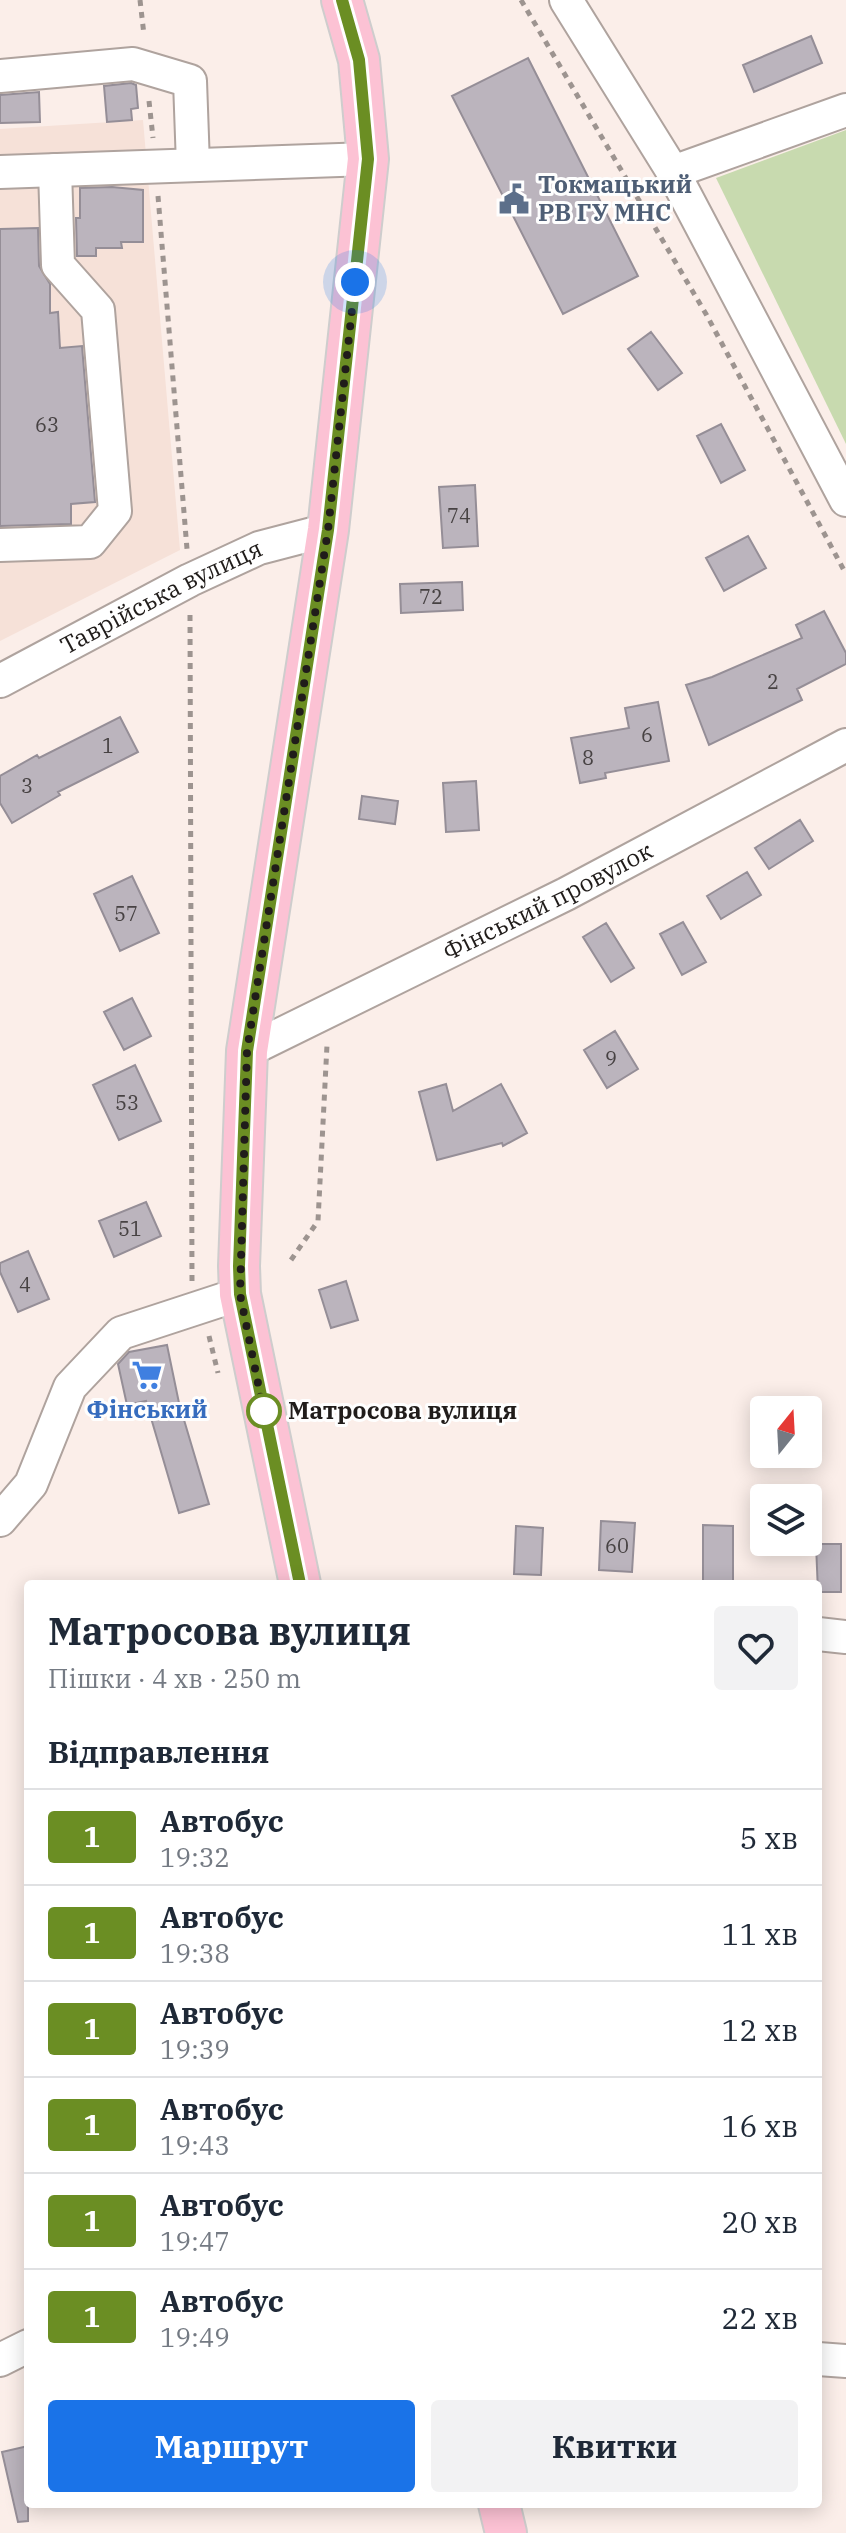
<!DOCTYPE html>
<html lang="uk">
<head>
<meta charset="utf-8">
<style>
	:root { --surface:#fff; --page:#f2f2f3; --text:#1f2937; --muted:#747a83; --line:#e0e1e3; --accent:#1a73e8 }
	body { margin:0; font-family:"IBM Plex Serif",serif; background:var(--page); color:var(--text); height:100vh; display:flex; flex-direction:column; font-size:30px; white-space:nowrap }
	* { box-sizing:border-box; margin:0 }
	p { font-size:26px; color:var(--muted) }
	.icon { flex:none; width:44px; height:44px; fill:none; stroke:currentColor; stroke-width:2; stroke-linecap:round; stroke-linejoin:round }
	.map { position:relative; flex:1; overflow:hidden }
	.drawer { position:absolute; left:24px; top:1580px; width:798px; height:928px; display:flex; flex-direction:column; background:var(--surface); border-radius:8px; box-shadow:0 4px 20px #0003 }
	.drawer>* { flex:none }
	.badge { padding:0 16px; border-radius:6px; font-size:28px; line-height:52px }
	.needle { width:52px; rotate:18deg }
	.buttons { position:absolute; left:750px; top:1396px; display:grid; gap:16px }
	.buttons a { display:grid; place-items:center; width:72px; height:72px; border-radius:8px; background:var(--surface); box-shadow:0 4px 20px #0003; font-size:40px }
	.you { position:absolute; width:40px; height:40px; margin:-20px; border:6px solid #fff; border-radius:50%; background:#1a73e8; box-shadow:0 0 0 12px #1a73e833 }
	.map>.badge { position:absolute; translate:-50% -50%; box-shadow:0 0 0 4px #fff }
	h2 { padding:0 24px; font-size:30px; line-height:72px }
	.round { display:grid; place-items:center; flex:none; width:84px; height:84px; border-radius:8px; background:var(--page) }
	.head { display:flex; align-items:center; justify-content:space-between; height:136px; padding:0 24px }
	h1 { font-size:38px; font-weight:700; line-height:60px }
	.cta { display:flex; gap:16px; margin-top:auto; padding:16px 24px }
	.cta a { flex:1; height:92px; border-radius:8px; background:var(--accent); color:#fff; font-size:32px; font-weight:700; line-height:92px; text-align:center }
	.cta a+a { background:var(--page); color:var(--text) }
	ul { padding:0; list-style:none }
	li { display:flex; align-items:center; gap:24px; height:96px; padding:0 24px; border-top:2px solid var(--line) }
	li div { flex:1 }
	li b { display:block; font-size:30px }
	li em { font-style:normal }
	li .badge { min-width:88px; font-weight:700; text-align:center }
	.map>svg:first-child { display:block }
</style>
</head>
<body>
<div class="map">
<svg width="846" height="2533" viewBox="0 0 846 2533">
	<rect width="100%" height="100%" fill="#fbeee9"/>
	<path fill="#f6e1d8" d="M143 120 180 550 0 641V129Z"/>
	<path fill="#c8daaf" d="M846 130V444L716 178Z"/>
	<path fill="#bbb4bd" stroke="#958e97" stroke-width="2" d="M811 36 822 63 754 92 743 65Z
		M528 58 638 276 563 314 452 96Z
		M131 83 136 85 138 108 131 109 132 120 107 122 104 86Z
		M39 92 40 122 0 123V95Z
		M112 187 143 190V242H121L122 248H96V256H77L76 218H80V188Z
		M38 228 39 266 50 284V313L58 312 60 348 82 346 95 502 71 504V524L0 526V229Z
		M651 332 682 373 658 390 628 349Z
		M721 424 745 470 721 483 697 436Z
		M475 485 478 546 443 548 439 487Z
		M748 536 766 568 724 591 706 558Z
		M462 582 463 610 401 613 400 584Z
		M824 611 846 653V664L797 689 802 700 709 745 686 685 712 677 802 638 796 625Z
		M658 702 669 761 605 773 606 778 580 783 571 738 629 728 625 708Z
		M120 717 138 752 58 792 60 795 12 823 0 803V776L37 755 39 758Z
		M476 781 479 830 446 832 443 783Z
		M362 796 398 801 395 824 359 819Z
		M800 820 813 841 769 869 755 848Z
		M747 872 761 895 721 919 707 896Z
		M132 876 159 933 120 951 94 894Z
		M683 922 706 962 682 975 660 934Z
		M606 923 634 968 611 982 583 937Z
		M132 998 151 1036 124 1050 104 1012Z
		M615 1031 638 1069 607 1088 584 1050Z
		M135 1065 161 1121 119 1140 93 1085Z
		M446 1084 453 1111 501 1084 527 1133 503 1146 502 1143 437 1160 419 1092Z
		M146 1202 161 1236 114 1257 99 1221Z
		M28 1251 49 1299 18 1312 0 1272V1263Z
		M346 1281 358 1320 331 1328 319 1290Z
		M167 1345 179 1403 209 1504 179 1513 146 1401 127 1405 118 1364 129 1352Z
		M601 1521 635 1523 632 1572 599 1570Z
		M703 1525 733 1526V1584H703Z
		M516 1526 543 1528 541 1575 514 1574Z
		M816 1544H841V1592H818Z
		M28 2446V2521L18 2522 2 2452Z"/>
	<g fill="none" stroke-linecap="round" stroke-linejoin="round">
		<g stroke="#afa39e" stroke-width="36">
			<g id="minor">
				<path d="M566 0 673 172 846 500"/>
				<path d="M0 76 133 64 190 81 193 165"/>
				<path d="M0 172 368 159"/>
				<path d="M673 172 846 110"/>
				<path d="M0 545 90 542 115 511 98 310 58 265 55 170"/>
				<path id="s1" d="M0 681 190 580 259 548 328 530"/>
				<path id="s2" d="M247 1051 566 894 846 745"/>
				<path d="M0 1520 31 1484 70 1387 121 1333 240 1294"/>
				<path d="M818 1634 846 1637"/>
				<path d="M818 2359 846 2361"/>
				<path d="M0 2360 28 2346"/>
			</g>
		</g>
		<g stroke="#cecdcd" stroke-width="44">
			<path id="major" d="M300 1584 240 1294 239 1266 247 1051 328 530 368 159 359 60 342 0
				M499 2504 506 2533"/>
		</g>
		<path stroke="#9d9490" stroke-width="5" stroke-dasharray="6 6" stroke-linecap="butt" d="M140 0 144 35
			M521 0 706 314 846 574
			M149 101 153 138
			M158 196 187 549
			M190 615 192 1281
			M291 1260 318 1221 327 1045
			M209 1336 218 1373"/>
		<use href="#minor" stroke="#fff" stroke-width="32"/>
		<use href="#major" stroke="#fcc2d4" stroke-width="40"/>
	</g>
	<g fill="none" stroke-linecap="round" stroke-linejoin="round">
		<g stroke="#fff" stroke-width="18">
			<path id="line" d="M300 1584 240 1294 239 1266 247 1051 328 530 368 159 359 60 342 0"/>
		</g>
		<use href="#line" stroke="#6b8e23" stroke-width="12"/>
		<path stroke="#201c1a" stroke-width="8" stroke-dasharray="0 14.4" d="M264 1411 265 1418 240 1294 247 1051 328 530 355 282"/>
	</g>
	<defs>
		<g id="civic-bare" transform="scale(2.4)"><path d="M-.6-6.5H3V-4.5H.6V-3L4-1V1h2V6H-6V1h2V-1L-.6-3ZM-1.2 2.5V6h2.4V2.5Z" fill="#5c6f8a" stroke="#fefefe" stroke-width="2.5" paint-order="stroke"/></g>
		<g id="supermarket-bare" transform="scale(2.4)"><path d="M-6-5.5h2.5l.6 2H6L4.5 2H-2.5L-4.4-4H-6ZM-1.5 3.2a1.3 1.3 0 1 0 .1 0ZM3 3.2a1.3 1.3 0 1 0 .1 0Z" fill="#3f7fe0" stroke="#fefefe" stroke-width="2.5" paint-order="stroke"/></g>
	</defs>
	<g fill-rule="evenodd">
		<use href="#civic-bare" x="514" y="199"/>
		<use href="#supermarket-bare" x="147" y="1375"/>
	</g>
	<circle fill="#fff" stroke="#6b8e23" stroke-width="4" cx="264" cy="1411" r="16"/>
	<g text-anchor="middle" stroke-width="6" stroke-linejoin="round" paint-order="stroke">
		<g font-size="20" fill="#474243">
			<text x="47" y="432">63</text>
			<text x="459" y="523">74</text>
			<text x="431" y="604">72</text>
			<text x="773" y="689">2</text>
			<text x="647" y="742">6</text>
			<text x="108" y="753">1</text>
			<text x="588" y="765">8</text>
			<text x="27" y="793">3</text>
			<text x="126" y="921">57</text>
			<text x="611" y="1066">9</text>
			<text x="127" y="1110">53</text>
			<text x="130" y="1236">51</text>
			<text x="25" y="1292">4</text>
			<text x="617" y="1553">60</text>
		</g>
		<g font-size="24" font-weight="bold" fill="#4e5e75" stroke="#fefefe" text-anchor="start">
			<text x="538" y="193">Токмацький<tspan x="538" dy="28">РВ ГУ МНС</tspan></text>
		</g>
		<g font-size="24" fill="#201c1a" stroke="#fefefe">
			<text dy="8" stroke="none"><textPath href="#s1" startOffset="182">Таврійська вулиця</textPath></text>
			<text dy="8" stroke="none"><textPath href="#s2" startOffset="336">Фінський провулок</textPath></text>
		</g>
		<g font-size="24" font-weight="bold" fill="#366cbe" stroke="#fefefe">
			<text x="147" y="1418">Фінський</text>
		</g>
		<g font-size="24" font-weight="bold" fill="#201c1a" stroke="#fefefe" text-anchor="start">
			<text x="288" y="1419">Матросова вулиця</text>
		</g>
	</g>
</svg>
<div class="buttons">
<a><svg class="needle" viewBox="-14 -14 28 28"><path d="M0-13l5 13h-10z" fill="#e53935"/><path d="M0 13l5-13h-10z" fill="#747a83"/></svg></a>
<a><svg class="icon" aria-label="layers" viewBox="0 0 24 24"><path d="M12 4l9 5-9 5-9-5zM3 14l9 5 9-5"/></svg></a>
</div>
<div class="you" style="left:355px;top:282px"></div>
<section class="drawer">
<div class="head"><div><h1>Матросова вулиця</h1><p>Пішки · 4 хв · 250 m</p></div><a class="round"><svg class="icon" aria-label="heart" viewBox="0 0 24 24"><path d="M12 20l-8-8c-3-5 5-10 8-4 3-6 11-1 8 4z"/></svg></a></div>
<h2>Відправлення</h2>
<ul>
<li><span class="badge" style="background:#6b8e23;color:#fff">1</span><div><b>Автобус</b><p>19:32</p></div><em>5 хв</em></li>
<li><span class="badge" style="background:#6b8e23;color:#fff">1</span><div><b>Автобус</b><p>19:38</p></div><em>11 хв</em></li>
<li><span class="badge" style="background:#6b8e23;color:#fff">1</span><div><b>Автобус</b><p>19:39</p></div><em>12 хв</em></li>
<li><span class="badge" style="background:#6b8e23;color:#fff">1</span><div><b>Автобус</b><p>19:43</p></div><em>16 хв</em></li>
<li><span class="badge" style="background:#6b8e23;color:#fff">1</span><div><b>Автобус</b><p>19:47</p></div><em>20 хв</em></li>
<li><span class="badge" style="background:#6b8e23;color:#fff">1</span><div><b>Автобус</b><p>19:49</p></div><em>22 хв</em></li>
</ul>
<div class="cta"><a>Маршрут</a><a>Квитки</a></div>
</section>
</div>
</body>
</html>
